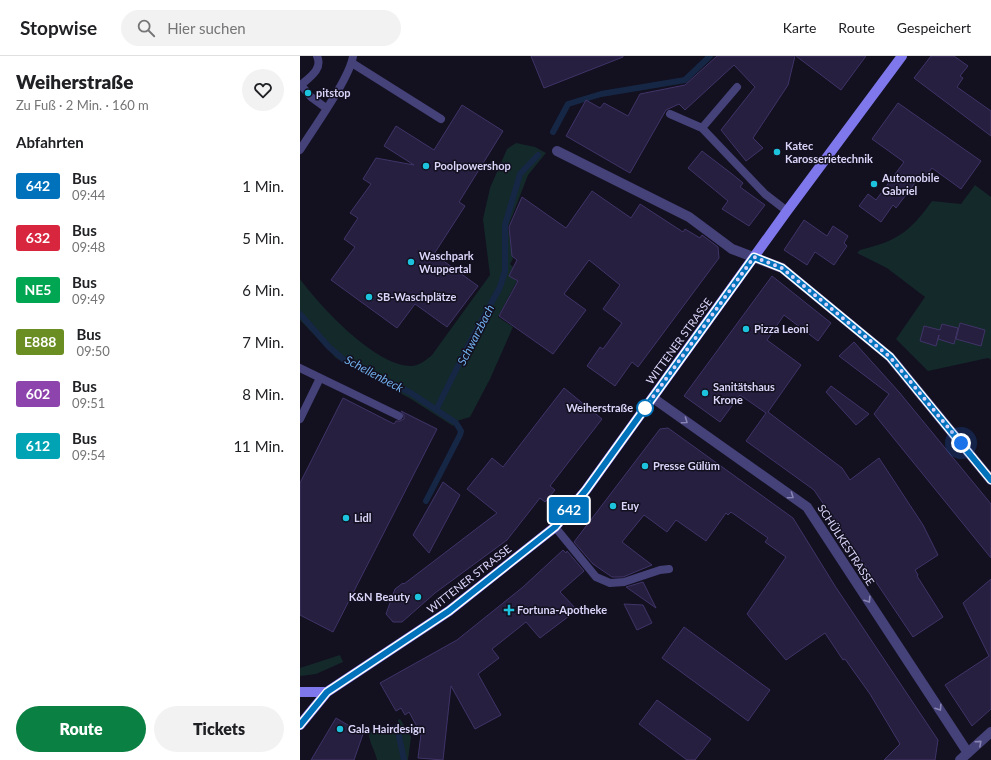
<!DOCTYPE html>
<html lang="de">
<head>
<meta charset="utf-8">
<style>
	:root { --surface:#fff; --page:#f2f2f2; --text:#202124; --muted:#757577; --line:#e0e0e0; --accent:#0b8043 }
	body { margin:0; font-family:Lato,sans-serif; background:var(--page); color:var(--text); height:100vh; display:flex; flex-direction:column; font-size:15px; white-space:nowrap }
	* { box-sizing:border-box; margin:0 }
	p { font-size:13px; color:var(--muted) }
	.icon { flex:none; width:22px; height:22px; fill:none; stroke:currentColor; stroke-width:2; stroke-linecap:round; stroke-linejoin:round }
	.map { position:relative; flex:1; overflow:hidden }
	.side { display:flex; flex-direction:column; background:var(--surface); width:300px }
	.side>* { flex:none }
	.badge { padding:0 8px; border-radius:3px; font-size:14px; line-height:26px }
	.you { position:absolute; width:20px; height:20px; margin:-10px; border:3px solid #fff; border-radius:50%; background:#1a73e8; box-shadow:0 0 0 6px #1a73e833 }
	.map>.badge { position:absolute; translate:-50% -50%; box-shadow:0 0 0 2px #fff }
	h2 { padding:0 16px; font-size:15px; line-height:36px }
	.round { display:grid; place-items:center; flex:none; width:42px; height:42px; border-radius:21px; background:var(--page) }
	.head { display:flex; align-items:center; justify-content:space-between; height:68px; padding:0 16px }
	h1 { font-size:19px; font-weight:800; line-height:30px }
	.primary-button { display:flex; gap:8px; margin-top:auto; padding:8px 16px }
	.primary-button a { flex:1; height:46px; border-radius:24px; background:var(--accent); color:#fff; font-size:16px; font-weight:800; line-height:46px; text-align:center }
	.primary-button a+a { background:var(--page); color:var(--text) }
	ul { padding:0; list-style:none }
	li { display:flex; align-items:center; gap:12px; height:52px; padding:0 16px }
	li div { flex:1 }
	li b { display:block; font-size:15px }
	li em { font-style:normal }
	li .badge { min-width:44px; font-weight:700; text-align:center }
	header { display:flex; align-items:center; gap:24px; box-sizing:border-box; height:56px; padding:0 20px; background:var(--surface); border-bottom:1px solid var(--line) }
	header strong { font-size:19px }
	nav { display:flex; gap:22px; margin-inline-start:auto; font-size:14px }
	.search { width:280px; height:36px; background:var(--page); display:flex; align-items:center; gap:10px; box-sizing:border-box; padding:0 14px; border-radius:22px; color:var(--muted); font-size:15px }
	main { display:flex; flex:1; min-height:0 }
	.map>svg:first-child { display:block }
</style>
</head>
<body>
<header>
<strong>Stopwise</strong>
<div class="search"><svg class="icon" aria-label="search" viewBox="0 0 24 24"><circle cx="10" cy="10" r="6"/><path d="M15 15l6 6"/></svg>Hier suchen</div>
<nav><a>Karte</a><a>Route</a><a>Gespeichert</a></nav>
</header>
<main>
<section class="side">
<div class="head"><div><h1>Weiherstraße</h1><p>Zu Fuß · 2 Min. · 160 m</p></div><a class="round"><svg class="icon" aria-label="heart" viewBox="0 0 24 24"><path d="M12 20l-8-8c-3-5 5-10 8-4 3-6 11-1 8 4z"/></svg></a></div>
<h2>Abfahrten</h2>
<ul>
<li><span class="badge" style="background:#0072bc;color:#fff">642</span><div><b>Bus</b><p>09:44</p></div><em>1 Min.</em></li>
<li><span class="badge" style="background:#d7263d;color:#fff">632</span><div><b>Bus</b><p>09:48</p></div><em>5 Min.</em></li>
<li><span class="badge" style="background:#00a651;color:#fff">NE5</span><div><b>Bus</b><p>09:49</p></div><em>6 Min.</em></li>
<li><span class="badge" style="background:#6b8e23;color:#fff">E888</span><div><b>Bus</b><p>09:50</p></div><em>7 Min.</em></li>
<li><span class="badge" style="background:#8e44ad;color:#fff">602</span><div><b>Bus</b><p>09:51</p></div><em>8 Min.</em></li>
<li><span class="badge" style="background:#00a3b4;color:#fff">612</span><div><b>Bus</b><p>09:54</p></div><em>11 Min.</em></li>
</ul>
<div class="primary-button"><a>Route</a><a>Tickets</a></div>
</section>
<div class="map">
<svg width="691" height="704" viewBox="0 0 691 704">
	<rect width="100%" height="100%" fill="#131020"/>
	<path fill="#142929" d="M216 87 235 91 246 97 228 119 208 171 213 203 210 208 213 211 209 220 217 225 198 261 213 271 190 323 170 361 157 365 153 370 111 343 36 302 0 264V223C20 250 75 310 111 310 119 310 126 304 132 299L190 219 183 163 190 132 207 93Z
		M675 129 691 141V304L688 302 628 315 596 283 625 241 587 212 557 197 560 194C597 185 610 176 632 145L661 148Z
		M40 599 43 606 16 618 0 620V612Z
		M100 663 111 681 108 704H77C75 694 68 685 69 676H81L86 671 98 672V664Z"/>
	<g fill="none" stroke-linecap="round" stroke-linejoin="round">
		<path stroke="#162745" stroke-width="6" d="M253 76 268 48 301 38 385 24 410 0
			M0 258 29 291 43 303 111 337 156 367 161 375 160 379 126 445
			M136 354 170 286 200 231 205 215V169L220 118 238 99
			M97 671 104 704"/>
	</g>
	<path fill="#261f3f" stroke="#403468" d="M231 0H323V1L244 32Z
		M417 0H495L488 29 453 82 463 92 446 105 421 74 455 31 434 9 385 54 379 48 366 54 330 117 266 80 286 44 300 52 304 47 328 60 340 38 385 29Z
		M496 0H566L541 34Z
		M631 0H654L668 10 660 20 663 22 657 31 691 55V80L614 22Z
		M598 47 681 105 661 133 632 112 625 121 621 119 596 152 593 149 581 166 559 150 568 138 576 144 604 106 572 83Z
		M162 49 203 75 159 146 165 150 134 198 178 230 147 271 115 248 97 272 31 224 55 191 44 183 58 162 50 157 71 128 63 123 76 102 114 109 84 90 96 70 134 94Z
		M402 95 432 118 443 127 440 131 465 149 449 170 422 153 428 145 388 112Z
		M292 135 331 162 340 148 383 176 385 173 400 182 402 179 418 191 419 202 338 311 332 306 315 330 287 310 300 291 303 293 322 267 303 253 320 229 289 204 264 238 286 254 253 298 199 260 218 225 209 220 217 204 212 200 209 171 222 141 266 172Z
		M504 164 527 180 533 170 548 180 544 187 547 190 534 209 515 196 507 209 484 194Z
		M472 220 531 267 518 285 484 259 467 284 501 309 468 356 542 412 550 424 579 402 623 469 638 499 615 514 618 519 617 520 643 561 613 581 514 434 446 385 466 357 440 339 420 366 384 340Z
		M660 267 685 274 681 290 656 283Z
		M642 268 658 272 654 288 638 283 639 279 636 290 620 285 624 270 640 274Z
		M554 286 599 336 691 448V502L574 358 589 338 539 300Z
		M531 330 569 358 556 369 526 336Z
		M264 332 302 363 250 430 255 434 245 446 240 442 207 484 135 537 102 566H93L86 558 95 533 103 527 104 528 197 457 167 433 192 402 203 411Z
		M43 342 94 368 96 365H100L104 363V359L101 355 137 373 33 576 0 559V427Z
		M368 372 493 462 535 530 638 684 635 704H584L600 688 570 638 545 603 543 604 525 577 486 604 447 558 486 501 465 486 468 482 431 456 428 459 426 457 406 485 376 464 367 476 344 459 322 486 352 509 323 521H312L293 508 274 486 360 373Z
		M143 426 160 439 129 497 113 479Z
		M263 494 266 497 267 495 284 515 260 536 277 554 240 582 226 566 192 593 199 602 178 618 201 659 175 673 151 630 143 704 118 702 121 678 109 656 105 659 101 652 96 655 80 627 157 584 223 531Z
		M691 523V653L672 670 645 629 689 600 663 547Z
		M343 526 356 552 326 531Z
		M324 548 343 549 352 567 337 574Z
		M384 571 470 634 448 665 362 602Z
		M357 644 411 683 395 704H387L339 668Z
		M36 662 63 678 54 704H11Z"/>
	<g fill="none" stroke-linecap="round" stroke-linejoin="round">
		<path stroke="#454179" stroke-width="8" d="M17 0C23 13 10 21 1 29L11 41 26 52
			M52 7 141 63
			M370 58 402 72 465 138 487 155
			M402 72 437 31
			M0 94C13 73 50 22 53 0
			M0 312 99 360
			M0 363 20 322
			M255 471 296 521 310 527 324 526 360 514 369 513"/>
		<path stroke="#454179" stroke-width="10" d="M257 95 389 161 432 193 482 212 590 301 691 424
			M353 342 507 451 668 697
			M660 704 691 676"/>
		<path stroke="#7f78ed" stroke-width="10" d="M0 636H27
			M0 669 27 636 149 555 255 471 286 434 487 155 602 0"/>
	</g>
	<defs><path id="oneway-chevron" d="M-2-3.5L2.5 0L-2 3.5" fill="none" stroke-width="1.6" stroke-linecap="round" stroke-linejoin="round"/></defs>
	<g stroke="#8884b3">
		<use href="#oneway-chevron" transform="translate(385 365) rotate(35)"/>
		<use href="#oneway-chevron" transform="translate(491 440) rotate(35)"/>
		<use href="#oneway-chevron" transform="translate(568 544) rotate(57)"/>
		<use href="#oneway-chevron" transform="translate(639 652) rotate(57)"/>
		<use href="#oneway-chevron" transform="translate(679 687) rotate(-42)"/>
	</g>
	<g fill="none" stroke-linecap="round" stroke-linejoin="round">
		<g stroke="#fff" stroke-width="9">
			<path id="line" d="M0 669 27 636 149 555 255 471 286 434 454 201 482 212 590 301 691 424"/>
		</g>
		<use href="#line" stroke="#0072bc" stroke-width="6"/>
		<path stroke="#dad5f9" stroke-width="4" stroke-dasharray="0 7.2" d="M345 352 454 201 482 212 590 301 661 387"/>
	</g>
	<g fill="#1dc3dd" stroke="#131020" stroke-width="1.5">
		<circle cx="8" cy="37" r="4"/>
		<circle cx="477" cy="96" r="4"/>
		<circle cx="126" cy="110" r="4"/>
		<circle cx="574" cy="128" r="4"/>
		<circle cx="111" cy="206" r="4"/>
		<circle cx="69" cy="241" r="4"/>
		<circle cx="446" cy="273" r="4"/>
		<circle cx="405" cy="337" r="4"/>
		<circle cx="345" cy="410" r="4"/>
		<circle cx="313" cy="450" r="4"/>
		<circle cx="46" cy="462" r="4"/>
		<circle cx="118" cy="541" r="4"/>
		<path d="M207 548h4v4h4v4h-4v4h-4v-4h-4v-4h4z"/>
		<circle cx="40" cy="673" r="4"/>
	</g>
	<circle fill="#fff" stroke="#0072bc" stroke-width="2" cx="345" cy="352" r="8"/>
	<g text-anchor="middle" stroke-width="3" stroke-linejoin="round" paint-order="stroke">
		<g font-size="11" font-weight="bold" fill="#dad5f9" stroke="#131020" text-anchor="start">
			<text x="16" y="41">pitstop</text>
			<text x="485" y="94">Katec<tspan x="485" dy="13">Karosserietechnik</tspan></text>
			<text x="134" y="114">Poolpowershop</text>
			<text x="582" y="126">Automobile<tspan x="582" dy="13">Gabriel</tspan></text>
			<text x="119" y="204">Waschpark<tspan x="119" dy="13">Wuppertal</tspan></text>
			<text x="77" y="245">SB-Waschplätze</text>
			<text x="454" y="277">Pizza Leoni</text>
			<text x="413" y="335">Sanitätshaus<tspan x="413" dy="13">Krone</tspan></text>
			<text x="353" y="414">Presse Gülüm</text>
			<text x="321" y="454">Euy</text>
			<text x="54" y="466">Lidl</text>
			<text x="110" y="545" text-anchor="end">K&amp;N Beauty</text>
			<text x="217" y="558">Fortuna-Apotheke</text>
			<text x="48" y="677">Gala Hairdesign</text>
		</g>
		<g font-size="11" fill="#dad5f9" stroke="#131020">
			<text transform="translate(379 285) rotate(-54)" y="4">WITTENER STRASSE</text>
			<text transform="translate(546 489) rotate(57)" y="4">SCHÜLKESTRASSE</text>
			<text transform="translate(169 523) rotate(-38)" y="4">WITTENER STRASSE</text>
		</g>
		<g font-size="11" font-weight="bold" fill="#dad5f9" stroke="#131020" text-anchor="end">
			<text x="333" y="356">Weiherstraße</text>
		</g>
		<g font-size="12" font-style="italic" fill="#70afec" stroke="#131020">
			<text transform="translate(176 279) rotate(-63)" y="4">Schwarzbach</text>
			<text transform="translate(74 318) rotate(28)" y="4">Schellenbeck</text>
		</g>
	</g>
</svg>
<div class="you" style="left:661px;top:387px"></div>
<b class="badge" style="left:269px;top:454px;background:#0072bc;color:#fff">642</b>
</div>
</main>
</body>
</html>
